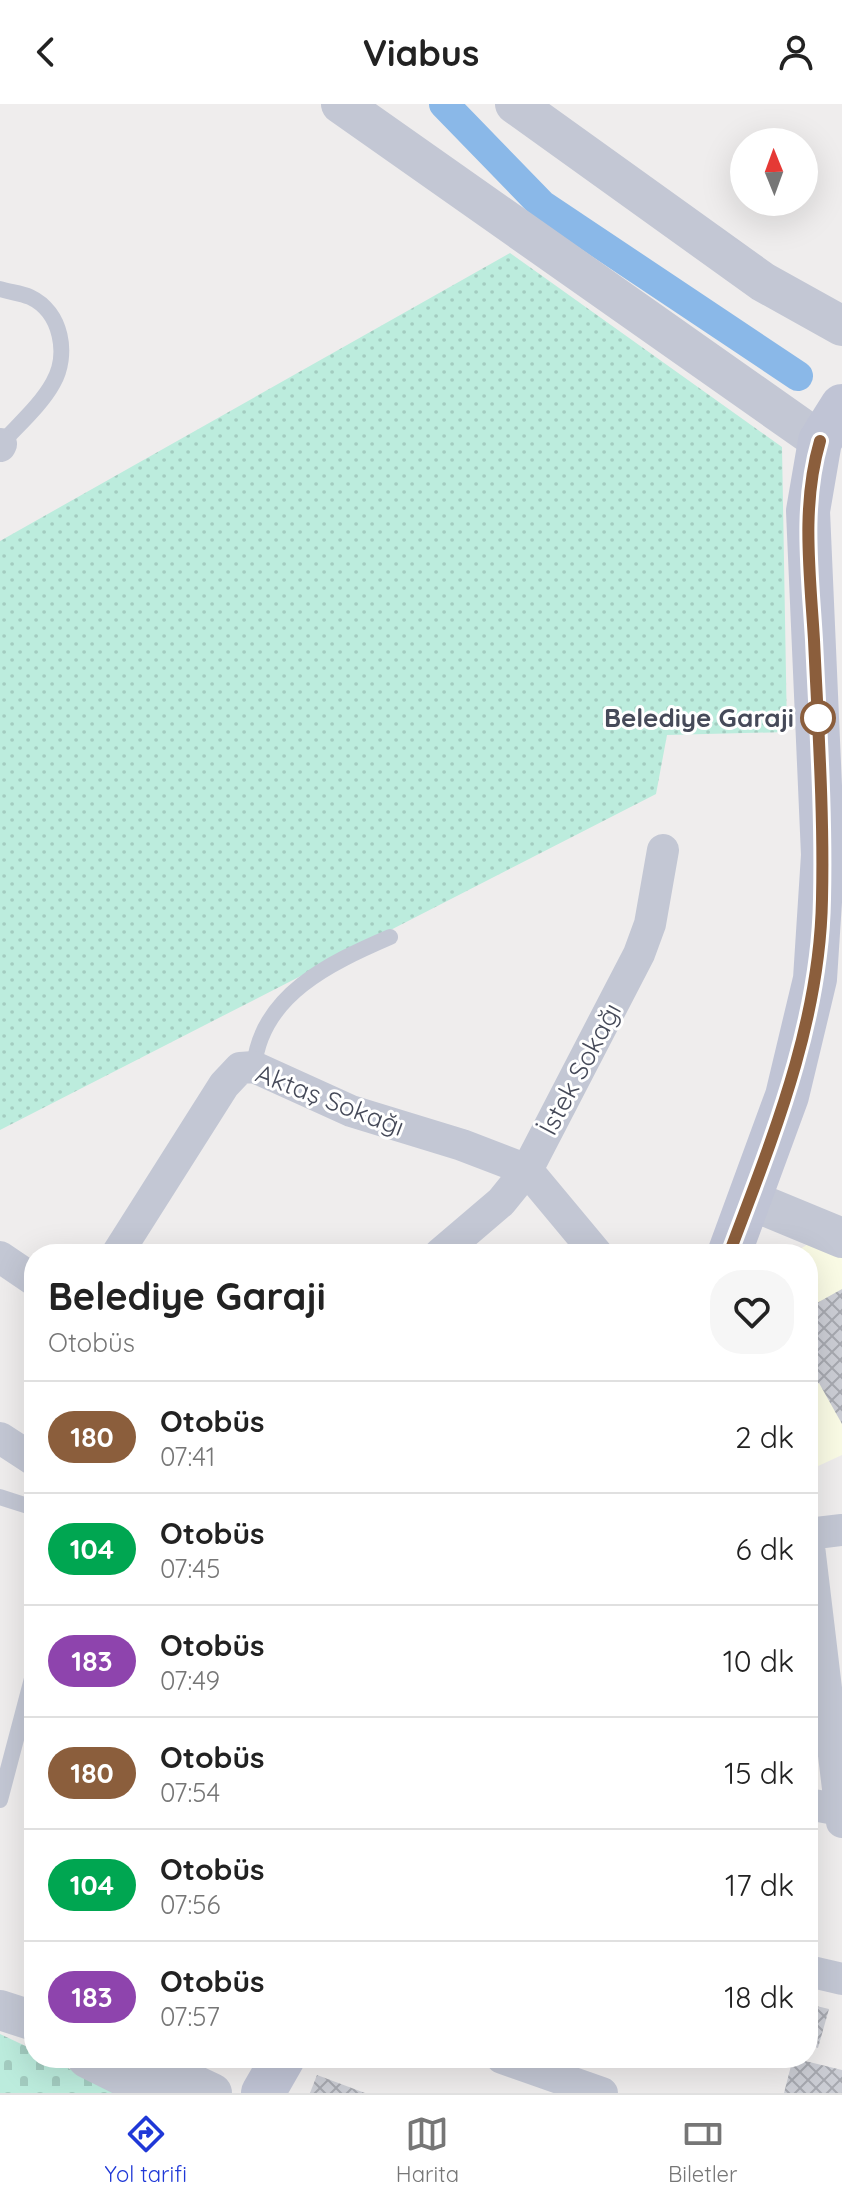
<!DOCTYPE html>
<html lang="tr">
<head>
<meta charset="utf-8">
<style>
	:root { --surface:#fff; --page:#f6f6f6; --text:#222; --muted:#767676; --line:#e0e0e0; --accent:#1f38d7 }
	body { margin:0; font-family:Quicksand,sans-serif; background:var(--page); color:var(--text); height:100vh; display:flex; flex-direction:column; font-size:30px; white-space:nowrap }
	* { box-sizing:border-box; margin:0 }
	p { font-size:26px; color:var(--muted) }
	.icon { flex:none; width:44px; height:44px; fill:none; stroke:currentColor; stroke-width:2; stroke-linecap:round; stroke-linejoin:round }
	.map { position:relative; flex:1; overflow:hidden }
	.drawer { position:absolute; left:24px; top:1140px; width:794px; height:824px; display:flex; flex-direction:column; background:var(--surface); border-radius:32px; box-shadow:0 8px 32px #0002 }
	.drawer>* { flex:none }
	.badge { padding:0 16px; border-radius:26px; font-size:28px; line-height:52px }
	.needle { width:52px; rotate:359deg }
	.buttons { position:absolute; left:730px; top:24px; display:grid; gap:16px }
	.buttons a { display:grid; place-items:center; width:88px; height:88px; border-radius:50%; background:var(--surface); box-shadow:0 8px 32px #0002; font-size:40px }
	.map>.badge { position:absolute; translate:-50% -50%; box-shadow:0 0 0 4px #fff }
	.round { display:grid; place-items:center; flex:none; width:84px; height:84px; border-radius:32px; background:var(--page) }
	.summary { display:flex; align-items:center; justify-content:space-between; height:136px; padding:0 24px }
	h1 { font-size:38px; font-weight:700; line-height:60px }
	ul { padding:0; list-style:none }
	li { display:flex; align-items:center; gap:24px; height:112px; padding:0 24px; border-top:2px solid var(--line) }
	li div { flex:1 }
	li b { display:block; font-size:30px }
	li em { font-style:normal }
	li .badge { min-width:88px; font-weight:700; text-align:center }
	header { display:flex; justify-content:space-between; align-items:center; height:104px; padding:0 24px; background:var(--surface); font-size:36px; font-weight:700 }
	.menu { display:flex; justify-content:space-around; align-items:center; height:112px; border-top:2px solid var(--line); background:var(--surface); font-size:22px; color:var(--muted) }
	.menu a { display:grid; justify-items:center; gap:4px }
	.menu .on { color:var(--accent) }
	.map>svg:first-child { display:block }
</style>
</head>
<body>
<header><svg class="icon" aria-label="back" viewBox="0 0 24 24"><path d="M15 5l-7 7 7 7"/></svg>Viabus<svg class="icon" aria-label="person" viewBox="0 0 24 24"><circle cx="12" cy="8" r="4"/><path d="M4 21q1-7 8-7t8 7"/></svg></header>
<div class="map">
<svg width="842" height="1989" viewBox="0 0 842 1989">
	<defs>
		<pattern id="grass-dots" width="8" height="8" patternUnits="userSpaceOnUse" patternTransform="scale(2)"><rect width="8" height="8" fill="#bcecdd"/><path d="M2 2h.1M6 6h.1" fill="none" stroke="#a3ccc0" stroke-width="1.8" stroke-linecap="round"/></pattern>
		<pattern id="cemetery-stones" width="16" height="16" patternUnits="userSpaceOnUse" patternTransform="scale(2)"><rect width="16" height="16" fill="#bcecdd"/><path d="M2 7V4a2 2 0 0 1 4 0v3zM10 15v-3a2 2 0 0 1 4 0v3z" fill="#a3ccc0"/></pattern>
		<pattern id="building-cross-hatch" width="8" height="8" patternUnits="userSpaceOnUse" patternTransform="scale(2)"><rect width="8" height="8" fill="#ccced5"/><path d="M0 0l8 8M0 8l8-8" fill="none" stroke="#a7a9b0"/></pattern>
	</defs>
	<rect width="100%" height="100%" fill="#efeded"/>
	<path fill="#fafbe5" d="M816 1135 842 1146V1351L816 1363 808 1359V1150H792Z"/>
	<path fill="url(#grass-dots)" d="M510 149 782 343 787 628 667 631 656 690 0 1026V437Z"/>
	<path fill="url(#cemetery-stones)" d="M0 1930 34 1946V1954H49L115 1989H0Z"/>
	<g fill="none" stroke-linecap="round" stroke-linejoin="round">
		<path stroke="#8ab8e8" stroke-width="30" d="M444 0 542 101 798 272"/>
	</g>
	<path fill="url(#building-cross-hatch)" d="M842 1185V1320L819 1279 808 1285V1204Z
		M808 1729 813 1752 808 1764Z
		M808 1900 829 1905 818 1944 808 1941Z
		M793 1954 842 1966V1989H784Z
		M317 1971 365 1989H310Z"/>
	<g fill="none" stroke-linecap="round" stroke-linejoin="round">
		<path stroke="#c3c7d4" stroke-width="16" d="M0 185C9 188 21 189 30 193 62 208 69 251 53 279 41 301 18 321 1 340
			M254 963C261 891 330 859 390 833
			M0 1393 34 1404
			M0 1696 34 1567"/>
		<path stroke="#c3c7d4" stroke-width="32" d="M0 342 1 340
			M117 1150 224 981 240 964 254 963 351 1007 462 1041 527 1066 597 1150
			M440 1150 501 1098 527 1066 639 850 650 820 663 746
			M0 1153 34 1176
			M0 1334 34 1356
			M808 1430 842 1426
			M808 1434 842 1718
			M808 1700 840 1706
			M808 1867 842 1875
			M502 1954 602 1989"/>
		<path stroke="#c3c7d4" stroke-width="40" d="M341 0 820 337
			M515 0 763 178 842 222
			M750 1096 842 1134
			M0 1906 34 1917
			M87 1954 157 1989
			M138 1954 212 1989"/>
		<path stroke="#c0c4d5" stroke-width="44" d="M729 1150 787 992 815 875 823 751 808 407 820 337 842 302
			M263 1989 283 1954"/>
	</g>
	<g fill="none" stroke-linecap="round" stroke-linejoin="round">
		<g stroke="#fff" stroke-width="18">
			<path id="line" d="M729 1150C772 1035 820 920 822 795 824 709 818 622 814 536 810 469 801 402 820 337"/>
		</g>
		<use href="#line" stroke="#8b5e3c" stroke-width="12"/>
	</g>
	<circle fill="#fff" stroke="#8b5e3c" stroke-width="4" cx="818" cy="614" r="16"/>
	<g text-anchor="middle" stroke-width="6" stroke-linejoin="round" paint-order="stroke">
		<g font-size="26" font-weight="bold" fill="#464a59" stroke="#fff" text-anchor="end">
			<text x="794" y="623">Belediye Garaji</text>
		</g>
		<g font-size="26" fill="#464a59" stroke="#fff">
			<text transform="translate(580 965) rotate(-62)" y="9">İstek Sokağı</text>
			<text transform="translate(330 996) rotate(21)" y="9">Aktaş Sokağı</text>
		</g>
	</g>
</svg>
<div class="buttons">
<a><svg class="needle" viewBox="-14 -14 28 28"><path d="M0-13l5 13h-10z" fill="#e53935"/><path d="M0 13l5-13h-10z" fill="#767676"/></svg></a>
</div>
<section class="drawer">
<div class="summary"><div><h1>Belediye Garaji</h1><p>Otobüs</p></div><a class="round"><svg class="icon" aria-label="heart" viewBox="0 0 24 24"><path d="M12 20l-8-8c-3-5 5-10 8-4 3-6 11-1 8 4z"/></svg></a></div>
<ul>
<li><span class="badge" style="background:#8b5e3c;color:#fff">180</span><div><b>Otobüs</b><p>07:41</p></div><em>2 dk</em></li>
<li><span class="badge" style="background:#00a651;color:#fff">104</span><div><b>Otobüs</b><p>07:45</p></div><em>6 dk</em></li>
<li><span class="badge" style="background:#8e44ad;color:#fff">183</span><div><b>Otobüs</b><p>07:49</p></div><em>10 dk</em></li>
<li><span class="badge" style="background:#8b5e3c;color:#fff">180</span><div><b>Otobüs</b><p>07:54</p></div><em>15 dk</em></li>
<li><span class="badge" style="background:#00a651;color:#fff">104</span><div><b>Otobüs</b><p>07:56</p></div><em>17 dk</em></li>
<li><span class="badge" style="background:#8e44ad;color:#fff">183</span><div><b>Otobüs</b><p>07:57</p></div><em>18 dk</em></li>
</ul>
</section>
</div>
<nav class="menu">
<a class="on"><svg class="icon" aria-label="directions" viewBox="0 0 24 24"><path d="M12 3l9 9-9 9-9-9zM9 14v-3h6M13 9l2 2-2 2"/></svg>Yol tarifi</a>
<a><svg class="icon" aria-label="map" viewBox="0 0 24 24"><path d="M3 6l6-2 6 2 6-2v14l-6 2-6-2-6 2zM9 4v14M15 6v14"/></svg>Harita</a>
<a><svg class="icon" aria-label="tickets" viewBox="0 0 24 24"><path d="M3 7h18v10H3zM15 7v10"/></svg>Biletler</a>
</nav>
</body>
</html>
